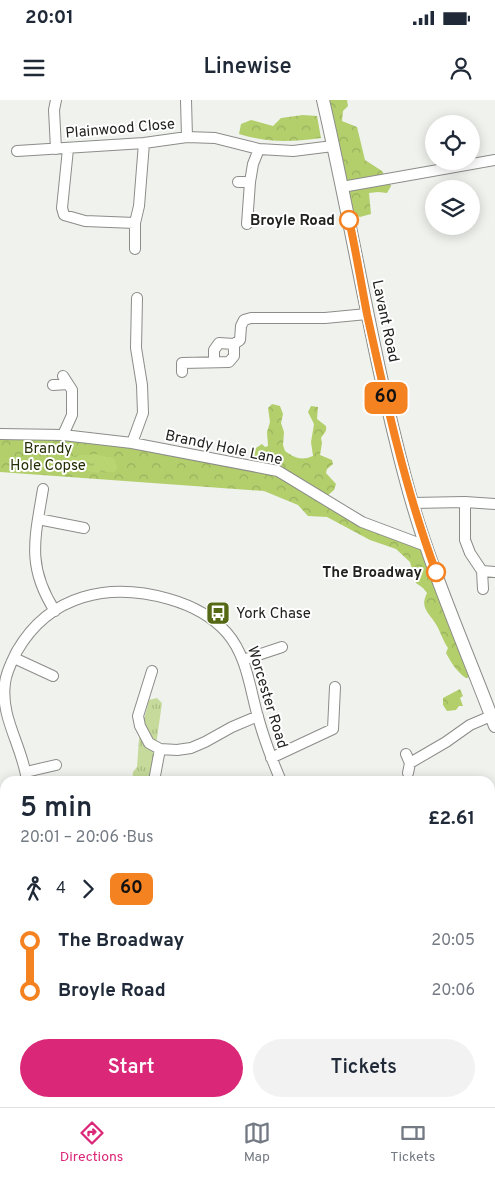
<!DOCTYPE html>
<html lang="en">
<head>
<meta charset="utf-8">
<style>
	:root { --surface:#fff; --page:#f2f2f3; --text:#1f2937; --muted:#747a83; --line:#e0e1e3; --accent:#db2777 }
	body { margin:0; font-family:Overpass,sans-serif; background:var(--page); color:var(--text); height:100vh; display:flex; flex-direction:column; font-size:19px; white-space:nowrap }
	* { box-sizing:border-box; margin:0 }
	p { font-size:16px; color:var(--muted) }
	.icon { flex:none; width:28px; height:28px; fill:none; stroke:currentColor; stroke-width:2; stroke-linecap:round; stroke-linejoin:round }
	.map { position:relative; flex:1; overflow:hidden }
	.details { position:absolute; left:0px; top:676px; width:495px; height:331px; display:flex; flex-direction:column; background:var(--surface); border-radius:15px 15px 0 0; box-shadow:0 2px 12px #0003 }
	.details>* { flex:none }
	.badge { padding:0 10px; border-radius:8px; font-size:18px; line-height:32px }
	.buttons { position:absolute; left:425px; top:15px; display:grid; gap:10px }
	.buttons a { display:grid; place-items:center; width:55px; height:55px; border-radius:50%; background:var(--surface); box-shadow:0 2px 12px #0003; font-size:25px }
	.map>.badge { position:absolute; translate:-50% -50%; box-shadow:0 0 0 2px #fff }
	.legs { display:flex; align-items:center; gap:8px; height:55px; padding:0 20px; font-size:16px }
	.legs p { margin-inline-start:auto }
	.overview { display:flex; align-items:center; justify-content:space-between; height:85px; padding:0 20px }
	h1 { font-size:28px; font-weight:600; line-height:38px }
	.action { display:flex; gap:10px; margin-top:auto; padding:10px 20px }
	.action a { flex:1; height:58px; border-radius:30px; background:var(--accent); color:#fff; font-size:20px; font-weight:600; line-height:58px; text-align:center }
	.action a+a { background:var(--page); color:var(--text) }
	ul { padding:0 20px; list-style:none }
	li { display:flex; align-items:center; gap:18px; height:50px; font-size:19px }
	li i { display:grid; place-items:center; width:8px; height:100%; margin:0 6px; background:currentColor }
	li i::after { content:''; width:12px; height:12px; margin:-6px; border:4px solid; border-radius:50%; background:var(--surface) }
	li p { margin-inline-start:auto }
	li:first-child i { background:linear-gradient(#0000 50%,currentColor 0) }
	li:last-child i { background:linear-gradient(currentColor 50%,#0000 0) }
	.status { display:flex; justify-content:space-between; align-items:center; height:35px; padding:0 25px; background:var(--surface); direction:ltr }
	.status svg { height:14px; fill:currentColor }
	header { display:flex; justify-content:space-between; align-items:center; height:65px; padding:0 20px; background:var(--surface); font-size:22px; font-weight:600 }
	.tab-bar { display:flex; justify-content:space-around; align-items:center; height:70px; border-top:1px solid var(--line); background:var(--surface); font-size:14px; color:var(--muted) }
	.tab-bar a { display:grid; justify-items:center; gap:2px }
	.tab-bar .active { color:var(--accent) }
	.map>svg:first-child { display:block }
</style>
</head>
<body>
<div class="status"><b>20:01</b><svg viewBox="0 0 49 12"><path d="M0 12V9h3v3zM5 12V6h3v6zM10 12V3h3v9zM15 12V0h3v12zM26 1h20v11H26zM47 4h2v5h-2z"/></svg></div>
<header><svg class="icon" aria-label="menu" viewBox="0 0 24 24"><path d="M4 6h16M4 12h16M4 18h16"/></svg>Linewise<svg class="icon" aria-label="person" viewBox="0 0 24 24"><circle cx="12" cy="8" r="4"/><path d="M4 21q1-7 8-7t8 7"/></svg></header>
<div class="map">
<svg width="495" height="1007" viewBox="0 0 495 1007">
	<defs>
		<pattern id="grass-tufts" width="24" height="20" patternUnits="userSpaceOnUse" patternTransform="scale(1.25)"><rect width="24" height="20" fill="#c6db9b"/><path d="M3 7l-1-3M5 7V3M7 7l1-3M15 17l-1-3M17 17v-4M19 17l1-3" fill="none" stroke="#aabc85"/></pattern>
		<pattern id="forest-crowns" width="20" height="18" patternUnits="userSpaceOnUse" patternTransform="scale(1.25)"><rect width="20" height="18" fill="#b2cf6c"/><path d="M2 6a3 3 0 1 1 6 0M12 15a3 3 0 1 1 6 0" fill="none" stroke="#99b15d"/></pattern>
		<pattern id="water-ripples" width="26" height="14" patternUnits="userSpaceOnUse" patternTransform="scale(1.25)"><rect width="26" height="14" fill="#b8d572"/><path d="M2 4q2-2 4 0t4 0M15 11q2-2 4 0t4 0" fill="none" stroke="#9eb762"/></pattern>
	</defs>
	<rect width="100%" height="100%" fill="#f0f2ed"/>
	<path fill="url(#grass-tufts)" d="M157 598 162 603 151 681H132L133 672 137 667 139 639 149 600Z"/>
	<path fill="url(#forest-crowns)" d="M327 0H347L348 6 343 11 342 21 357 27 365 60 382 71 391 86 387 93 378 92 369 93 371 114 360 117 351 112Z
		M303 15 317 16 321 38C290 42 269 43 239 34L241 24 251 20 273 26 281 18Z
		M272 304 280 306 283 314 281 323 284 332 283 345 285 351C295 358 301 361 313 356L311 342 314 324 308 312 311 306 318 307 317 319 326 326C327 332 324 333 321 338L322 343 320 355 332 360 333 364 327 369 326 373 336 384 334 390 327 396 255 362 251 357 253 350 262 344 265 347 268 346 267 332 270 322 268 308Z
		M0 337 63 338 122 344 278 374 360 423 423 446 473 576 466 578C457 572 452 564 446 553L448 548C443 541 441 533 437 526 430 513 419 509 427 493L423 488 416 483 410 462 396 449 370 440 327 417 308 416 298 405 264 391 0 372Z
		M460 589 463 596 460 598 463 606H459L456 610 447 611 443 605V598Z"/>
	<path fill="url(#water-ripples)" d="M96 354 113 358 118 366 115 372C95 374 85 373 69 360L70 356Z"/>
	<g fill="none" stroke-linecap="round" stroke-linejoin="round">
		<g stroke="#8c8d89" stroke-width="12">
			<path id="minor" d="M56 0 54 10 56 49
				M186 0 187 37
				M68 49 62 108 64 115 85 121 135 123V149
				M17 51 144 43 187 37 215 38 259 49
				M238 82H250L253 64 259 49 293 51 333 46
				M342 87 495 60
				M135 123 139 106 144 43
				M247 124 250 82
				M214 262V250L219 243 234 244
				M182 272V263L229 262 234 256V244L240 240 241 226 244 220 251 218H325L367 214
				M63 276 72 290V315L63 335
				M53 285 68 284
				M0 334 63 335 132 343 278 371 362 422 426 446
				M132 343 143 313 142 285 136 248 137 198
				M43 389C35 438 26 466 55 511
				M465 402V440L470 453 482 471 495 472
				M412 403 465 402 495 404
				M38 419 84 428
				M482 471 483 489
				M14 558 53 576
				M243 560 282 547
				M152 571 138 616 140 626 149 643 160 649 177 650 191 648 205 642 232 627 258 616
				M406 654 410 663 408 673
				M271 658 333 629 335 587
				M410 663 446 642 470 625 491 616
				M26 672 56 665
				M27 681C23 647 0 618 5 583 6 572 12 561 17 551 50 494 109 482 169 499 190 505 212 516 227 533 247 556 250 589 258 617 264 639 272 660 281 681
				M154 681 160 649
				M0 724H5
				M490 735 495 733
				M0 776 5 767
				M490 804 495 803
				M490 845 495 844
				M490 856 495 855
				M0 869 5 870
				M0 1000 5 1002
				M10 1002 32 1007
				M248 1002V1007
				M360 1007V1002"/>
		</g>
		<g stroke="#8c8d89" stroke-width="14">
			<path id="major" d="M323 0C352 125 372 253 405 377 427 462 464 544 495 626"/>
		</g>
		<use href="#minor" stroke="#fff" stroke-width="10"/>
		<use href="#major" stroke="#fff" stroke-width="12"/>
	</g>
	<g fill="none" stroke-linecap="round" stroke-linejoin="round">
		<g stroke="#fff" stroke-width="11">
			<path id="line-1" d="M349 120C356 151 361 183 367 214 386 301 405 389 436 472"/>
		</g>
		<use href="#line-1" stroke="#f58220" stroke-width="8"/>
	</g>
	<defs>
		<g id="bus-square" transform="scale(1.25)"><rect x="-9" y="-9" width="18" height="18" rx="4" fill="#546815" stroke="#fff"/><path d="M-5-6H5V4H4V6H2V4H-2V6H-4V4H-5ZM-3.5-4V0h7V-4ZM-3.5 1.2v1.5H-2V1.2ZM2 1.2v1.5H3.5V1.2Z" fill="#fff"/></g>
	</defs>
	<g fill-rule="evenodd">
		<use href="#bus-square" x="218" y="513"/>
	</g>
	<g fill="#fff" stroke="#f58220" stroke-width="2.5">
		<circle cx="349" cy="120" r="9"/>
		<circle cx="436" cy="472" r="9"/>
	</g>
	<g text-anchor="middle" stroke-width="4" stroke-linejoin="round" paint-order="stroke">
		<g font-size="15" fill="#21211f" stroke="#fff">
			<text transform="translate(120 28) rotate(-5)" y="5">Plainwood Close</text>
			<text transform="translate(386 221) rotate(78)" y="5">Lavant Road</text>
			<text transform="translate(224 347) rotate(12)" y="5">Brandy Hole Lane</text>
			<text transform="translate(268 597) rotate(73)" y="5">Worcester Road</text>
		</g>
		<g font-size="15" font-weight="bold" fill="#21211f" stroke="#fff" text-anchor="end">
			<text x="335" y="125">Broyle Road</text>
			<text x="422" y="477">The Broadway</text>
		</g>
		<g font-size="15" fill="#242e04" stroke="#fff">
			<text x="48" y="353">Brandy<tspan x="48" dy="17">Hole Copse</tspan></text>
		</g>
		<g font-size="15" fill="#21211f" stroke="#fff" text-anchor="start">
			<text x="236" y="518">York Chase</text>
		</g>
	</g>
</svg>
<div class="buttons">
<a><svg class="icon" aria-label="locate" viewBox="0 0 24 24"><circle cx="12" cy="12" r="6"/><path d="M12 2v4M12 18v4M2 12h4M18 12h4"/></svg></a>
<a><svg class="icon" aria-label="layers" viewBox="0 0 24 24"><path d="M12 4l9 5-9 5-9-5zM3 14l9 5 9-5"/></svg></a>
</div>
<b class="badge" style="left:386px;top:298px;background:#f58220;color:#111">60</b>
<section class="details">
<div class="overview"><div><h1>5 min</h1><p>20:01 – 20:06 · Bus</p></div><b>£2.61</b></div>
<div class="legs"><svg class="icon" aria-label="walk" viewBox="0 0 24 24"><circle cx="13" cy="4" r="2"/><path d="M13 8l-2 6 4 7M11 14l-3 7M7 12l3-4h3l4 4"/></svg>4<svg class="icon" aria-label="forward" viewBox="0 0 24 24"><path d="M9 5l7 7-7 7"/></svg><b class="badge" style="background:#f58220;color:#111">60</b></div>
<ul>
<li><i style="color:#f58220"></i><b>The Broadway</b><p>20:05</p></li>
<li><i style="color:#f58220"></i><b>Broyle Road</b><p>20:06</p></li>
</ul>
<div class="action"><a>Start</a><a>Tickets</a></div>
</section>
</div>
<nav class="tab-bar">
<a class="active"><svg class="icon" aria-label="directions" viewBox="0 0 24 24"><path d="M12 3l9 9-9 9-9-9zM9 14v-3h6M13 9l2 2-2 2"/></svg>Directions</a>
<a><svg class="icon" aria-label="map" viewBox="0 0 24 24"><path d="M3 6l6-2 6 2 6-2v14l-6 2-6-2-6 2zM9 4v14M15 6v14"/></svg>Map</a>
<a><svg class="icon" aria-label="tickets" viewBox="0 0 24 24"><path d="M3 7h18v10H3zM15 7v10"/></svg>Tickets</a>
</nav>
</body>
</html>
